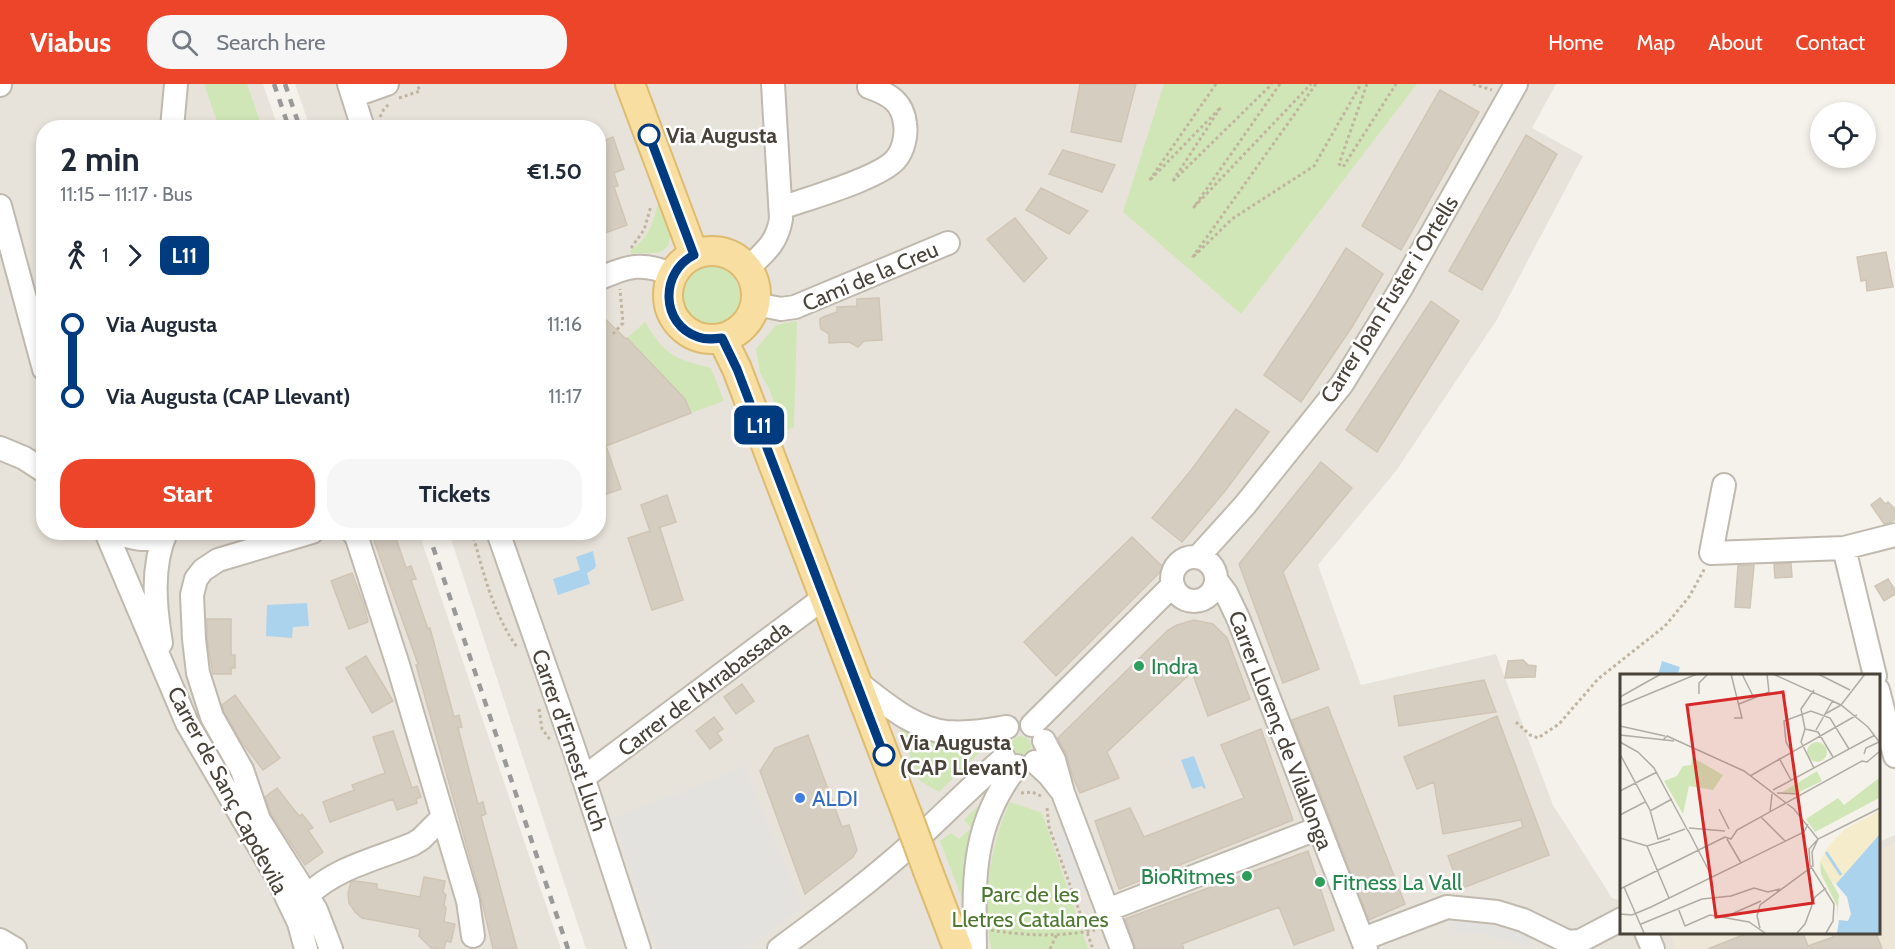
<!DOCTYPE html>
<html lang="en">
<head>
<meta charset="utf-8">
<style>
	:root { --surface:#fff; --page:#f6f6f7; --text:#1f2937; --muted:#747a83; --accent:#ed452a }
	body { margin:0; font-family:Cabin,sans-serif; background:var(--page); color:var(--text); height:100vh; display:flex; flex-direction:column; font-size:22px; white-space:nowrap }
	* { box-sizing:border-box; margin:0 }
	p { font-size:20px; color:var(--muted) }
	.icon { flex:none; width:33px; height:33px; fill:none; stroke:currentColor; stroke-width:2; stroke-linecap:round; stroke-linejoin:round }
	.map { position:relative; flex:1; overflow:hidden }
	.side { position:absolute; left:36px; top:36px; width:570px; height:420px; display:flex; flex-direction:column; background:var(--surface); border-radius:24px; box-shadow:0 3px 9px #0003 }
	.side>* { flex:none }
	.badge { padding:0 12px; border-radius:9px; font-size:21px; line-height:39px }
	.tools { position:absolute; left:1810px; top:18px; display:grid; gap:12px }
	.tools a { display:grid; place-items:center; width:66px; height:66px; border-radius:50%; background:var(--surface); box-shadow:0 3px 9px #0003; font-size:30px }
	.map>.badge { position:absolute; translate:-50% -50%; box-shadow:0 0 0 3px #fff }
	.legs { display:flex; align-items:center; gap:9px; height:66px; padding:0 24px; font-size:20px }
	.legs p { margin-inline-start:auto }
	.headline { display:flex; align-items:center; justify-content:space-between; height:102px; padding:0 24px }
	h1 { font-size:33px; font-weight:700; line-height:45px }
	.cta { display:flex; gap:12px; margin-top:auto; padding:12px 24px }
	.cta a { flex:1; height:69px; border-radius:24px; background:var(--accent); color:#fff; font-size:24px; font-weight:700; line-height:69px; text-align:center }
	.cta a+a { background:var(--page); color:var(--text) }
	ul { padding:0 24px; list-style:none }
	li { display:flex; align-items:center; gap:21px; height:72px; font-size:22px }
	li i { display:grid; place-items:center; width:9px; height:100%; margin:0 8px; background:currentColor }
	li i::after { content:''; width:15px; height:15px; margin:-8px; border:4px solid; border-radius:50%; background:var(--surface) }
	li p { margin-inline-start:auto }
	li:first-child i { background:linear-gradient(#0000 50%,currentColor 0) }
	li:last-child i { background:linear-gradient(currentColor 50%,#0000 0) }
	header { display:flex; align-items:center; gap:36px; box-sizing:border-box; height:84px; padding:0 30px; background:var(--accent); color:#fff }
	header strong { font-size:28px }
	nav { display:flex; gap:33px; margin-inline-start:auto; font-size:21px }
	.search { width:420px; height:54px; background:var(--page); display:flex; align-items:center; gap:15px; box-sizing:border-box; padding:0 21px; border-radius:24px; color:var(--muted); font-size:22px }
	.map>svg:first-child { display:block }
</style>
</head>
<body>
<header>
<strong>Viabus</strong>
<div class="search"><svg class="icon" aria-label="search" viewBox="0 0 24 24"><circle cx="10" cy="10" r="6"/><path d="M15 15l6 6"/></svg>Search here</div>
<nav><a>Home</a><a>Map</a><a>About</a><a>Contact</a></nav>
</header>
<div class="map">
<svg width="1895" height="865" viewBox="0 0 1895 865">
	<rect width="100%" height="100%" fill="#f5f2eb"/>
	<path fill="#e8e3da" d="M0 0H263L278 43 44 44V448L419 449 561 865H0Z
		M295 0H1556L1532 44 1583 72 1496 237 1396 387 1318 481 1361 601 1496 570 1553 721 1612 814 1622 817V848H1878L1879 758 1895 751V865H586L449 449 598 448V44L310 43Z"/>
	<path fill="#ede6d6" d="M1895 759V865H1675L1671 850 1675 848H1878L1879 766Z"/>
	<path fill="#d1e6b7" d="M204 0H247L262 43H219Z
		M1164 0H1417L1241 230 1123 128Z
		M659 113C664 128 683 167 654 169 646 170 639 168 631 170L630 167C649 154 655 135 659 113Z
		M678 212a31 31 0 1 1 62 0a31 31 0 1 1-62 0Z
		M797 237 794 343 785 347 769 305 760 289 756 265 776 241Z
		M645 238C666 272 673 274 711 284L724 317 691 329 685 315 627 254Z
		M897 638 977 657 979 661V669L939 708 920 697Z
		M1011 662a10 10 0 1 1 20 0a10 10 0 1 1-20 0Z
		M984 716 968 830 940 757 951 749 959 755 971 744 964 736Z
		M1010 718 1042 729 1088 865H991C982 815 989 764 1010 718Z"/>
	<path fill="#e4e2df" d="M743 680 802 823 748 865H657L613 734 734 687Z
		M1068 746 1091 806 1077 811 1055 752Z
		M1448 837 1483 840 1510 845 1532 853 1527 863 1507 856 1482 850 1453 848Z"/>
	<path fill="#acd3ed" d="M593 467 596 482 594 485 587 489 590 500 558 511 553 495 580 486 576 473Z
		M307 519 309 542 293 543 292 554 266 552 267 521Z
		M1662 577 1680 583 1677 592 1658 591Z
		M1194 672 1206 704 1204 705 1202 702 1192 705 1181 676Z"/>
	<path fill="#d6cdc1" stroke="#d0c5b5" stroke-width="1.5" d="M1080 0H1136L1121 58 1071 48Z
		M1440 6 1479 28 1401 166 1362 142Z
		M1526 51 1557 70 1482 206 1449 187Z
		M613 53 624 85 614 89 618 102 614 103 627 141 602 150 598 140V59Z
		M1063 66 1115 81 1102 108 1049 90Z
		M1041 104 1088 127 1069 150 1026 126Z
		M1015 134 1047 174 1024 198 987 155Z
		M1346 164 1383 190 1352 243 1301 318 1264 291 1313 218Z
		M1886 168 1893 203 1867 207 1866 196 1861 197 1857 173Z
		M879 214 882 256 864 257 858 263 849 258 829 259V250L821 245 820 240V235L823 233 837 228V223L857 222V215Z
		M1431 217 1459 237 1377 368 1346 346Z
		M598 228 626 255 627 254 685 315 691 329 606 362 621 405 598 413Z
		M1236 325 1269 348 1225 407 1182 458 1152 434 1192 385Z
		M1321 378 1352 404 1283 488 1319 585 1283 599 1239 480Z
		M667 411 676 438 658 444H660L683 516 652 526 628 454 650 447 641 421Z
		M1880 414 1885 420 1888 418 1895 425V435L1891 438 1884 440 1871 421Z
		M371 448H394L406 484 411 482 416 495 411 496 428 545 430 544 454 633 459 631 462 643 458 644 478 720 483 718 486 730 481 732 517 865H493L481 813 416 581 418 580Z
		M1132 453 1164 484 1056 592 1024 558Z
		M1791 479 1792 493 1775 494 1774 480Z
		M1754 481 1750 524 1735 523 1738 482Z
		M352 489 364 521 368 538 349 545 331 497Z
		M1888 495 1895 506V510L1884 517 1875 502Z
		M207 535H231V571H235V584H231V590H213L207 554Z
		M1194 536 1213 540 1227 554 1250 615 1208 632 1192 588 1107 668 1119 694 1080 709 1072 691 1066 670 1058 654 1168 546 1177 541Z
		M366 572 393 617 372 629 346 584Z
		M1523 576 1528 581 1536 582 1535 593 1505 594 1508 577Z
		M1484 596 1496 628 1399 642 1394 612Z
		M742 600 754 617 736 630 724 613Z
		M235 611 280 674 263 686 240 656 224 628 222 621Z
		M1328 623 1405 820 1369 836 1292 636Z
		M1497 632 1549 771 1460 805 1448 772 1523 743 1521 736 1443 750 1434 698 1417 705 1404 673Z
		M714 633 723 645 717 649 722 656 710 665 696 647Z
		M1261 645 1293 736 1119 805 1095 737 1130 724 1144 753 1244 714 1221 661Z
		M393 647 412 704 417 702 421 713 416 715 417 719 397 726 393 715 330 738 323 718 354 706 352 701 385 689 373 653Z
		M808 651 842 743 849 741 857 766 853 773 805 810 760 687 775 664Z
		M277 704 299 732 302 730 313 744 308 746 323 768 305 781 271 730 265 713Z
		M1308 767 1334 846 1294 861 1279 823 1182 860 1184 865H1136L1125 835Z
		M424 793 445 797 443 808 446 811 444 821 446 824 444 838 455 840 451 858 446 857 444 865 431 864 419 852 420 845 362 834 355 828 349 819 348 809 351 798 355 797 377 800V805L420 813Z
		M1748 849H1803L1808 862 1833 853 1831 849H1876L1882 865H1708Z"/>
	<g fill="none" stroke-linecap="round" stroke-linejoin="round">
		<g stroke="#c0b9ae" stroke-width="26">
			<path id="minor" d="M349 0 363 44
				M0 1V0
				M353 12 387 0
				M172 44 176 0
				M0 122 44 285
				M781 124C806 115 881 94 896 75 903 67 907 51 905 40 903 18 889 10 869 3
				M748 184C765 168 777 159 781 135L773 0
				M598 195C628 182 642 177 673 191
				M755 220 781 225 795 223 948 159
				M0 364 24 374 44 387
				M1724 401 1711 469 1844 464 1895 451
				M106 448 187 639 278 795 299 839 306 865
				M116 448C135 456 144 456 164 454
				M312 448 218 476 203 486 196 495 192 511 194 555 198 589 212 633 242 686 259 736 316 826 331 865
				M353 448 357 454 398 581 468 817 473 852
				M498 448 575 668 639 865
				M1844 464 1875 592
				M1172 495a22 22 0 1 1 44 0a22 22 0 1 1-44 0Z
				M1198 473 1245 421 1342 300 1400 206 1516 0
				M1217 497 1226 509 1238 534 1366 865
				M161 559C155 523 151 483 166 448
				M857 598C884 618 912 644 946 648 967 650 987 646 1007 643
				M1878 606 1895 672
				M1032 641 1172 502
				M1044 657 1054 676 1063 709 1122 865
				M1035 678 1049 691 1060 705
				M583 694 825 513
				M308 811C337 783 377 775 413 760L421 755 442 734
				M1107 826 1319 744
				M1646 848 1653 865
				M1363 855 1447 823 1497 828 1523 836 1568 858 1580 857 1622 835
				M0 856 15 865
				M779 865C825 831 871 797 913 759 943 731 973 701 1004 674
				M975 865C974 795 971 741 1017 682"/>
		</g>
		<g stroke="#ddbb71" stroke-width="32">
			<path id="major" d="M630 0 694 171
				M668 211a44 44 0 1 1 88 0a44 44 0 1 1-88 0Z
				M722 254 737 285 907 730
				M928 787 958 865"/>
		</g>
		<path stroke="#c1b5a0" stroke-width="3" stroke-dasharray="3 3" stroke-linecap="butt" d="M1216 0 1149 97 1221 23 1172 98 1272 0
			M1280 0 1194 123 1311 0
			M1316 0 1192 174 1232 135 1314 82 1361 0
			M1367 0 1339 80 1343 83 1396 0
			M1473 0 1492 6
			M399 14 420 7 417 0
			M380 33 384 25 390 19
			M631 164 644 146 651 122
			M613 250 623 239 620 205
			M472 448C483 487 493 530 517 563
			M539 625 542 645 551 657
			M1516 638 1530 651 1538 654 1559 640 1598 595 1665 542 1689 513 1705 484
			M1021 709 1032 708 1041 712
			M1047 724 1049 743 1093 865
			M991 846C1025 852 1061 853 1095 846
			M1050 865 1057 850"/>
		<use href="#minor" stroke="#fff" stroke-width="22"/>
		<use href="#major" stroke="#f8dea1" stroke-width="28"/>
		<path stroke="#999" stroke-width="4.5" stroke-dasharray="8 8" stroke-linecap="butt" d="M274 0 289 44
			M285 0 300 44
			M428 448 568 865"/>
		<g stroke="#ddbb71" stroke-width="32" stroke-linecap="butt">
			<path id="major-bridge" d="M907 730 928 787"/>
		</g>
		<use href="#major-bridge" stroke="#f8dea1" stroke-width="28"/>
	</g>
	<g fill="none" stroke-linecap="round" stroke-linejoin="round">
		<g stroke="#fff" stroke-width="14">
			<path id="line-1" d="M649 51 694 171C660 188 660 240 698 253 706 256 714 255 722 254L737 285 884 671"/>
		</g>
		<use href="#line-1" stroke="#003b80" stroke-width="9"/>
	</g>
	<g fill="#fff" stroke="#003b80" stroke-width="3">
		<circle cx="649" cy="51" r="10"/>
		<circle cx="884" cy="671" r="10"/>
	</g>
	<g fill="#2e9e5b" stroke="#fff" stroke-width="2">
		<circle cx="1139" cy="582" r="6"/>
		<circle cx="1247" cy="792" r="6"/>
		<circle cx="1320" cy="798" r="6"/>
	</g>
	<circle fill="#3f7fe0" stroke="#fff" stroke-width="2" cx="800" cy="714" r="6"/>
	<g text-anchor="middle" stroke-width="5" stroke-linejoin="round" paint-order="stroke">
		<g font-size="22" font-weight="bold" fill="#494239" stroke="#fff" text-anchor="start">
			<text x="666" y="59">Via Augusta</text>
			<text x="900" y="666">Via Augusta<tspan x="900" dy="25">(CAP Llevant)</tspan></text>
		</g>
		<g font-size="22" fill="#494239" stroke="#fff">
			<text transform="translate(870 192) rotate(-23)" y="8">Camí de la Creu</text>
			<text transform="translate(1389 215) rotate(-58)" y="8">Carrer Joan Fuster i Ortells</text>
			<text transform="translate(704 604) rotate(-37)" y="8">Carrer de l'Arrabassada</text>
			<text transform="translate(1281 646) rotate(69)" y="8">Carrer Llorenç de Vilallonga</text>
			<text transform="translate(570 656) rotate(71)" y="8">Carrer d'Ernest Lluch</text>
			<text transform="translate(228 706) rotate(62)" y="8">Carrer de Sanç Capdevila</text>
		</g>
		<g font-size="22" fill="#27864d" stroke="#fff" text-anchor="start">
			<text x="1151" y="590">Indra</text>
			<text x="1235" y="800" text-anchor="end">BioRitmes</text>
			<text x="1332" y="806">Fitness La Vall</text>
		</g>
		<g font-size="22" fill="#366cbe" stroke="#fff" text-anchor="start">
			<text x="812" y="722">ALDI</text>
		</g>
		<g font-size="22" fill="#4c782f" stroke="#fff">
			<text x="1030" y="818">Parc de les<tspan x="1030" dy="25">Lletres Catalanes</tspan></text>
		</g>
	</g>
	<g transform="translate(1620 590)">
		<rect width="260" height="260" fill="#f5f2eb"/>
		<path d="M187 78a10 10 0 1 1 20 0a10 10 0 1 1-20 0ZM72 83 103 101 93 116 69 112 63 140 44 107 57 102 63 92 71 91ZM197 97 202 107 177 119H161ZM259 104V124L195 158 186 145 218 124 224 131ZM200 187 219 221 217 244V232L201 200Z" fill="#d1e6b7"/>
		<path d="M259 137V161L216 210 212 208 200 187 209 171 225 155Z" fill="#f5eccb"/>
		<path d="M259 161V259H217L219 246 228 247 231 240 227 223 216 210Z" fill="#acd3ed"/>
		<path fill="none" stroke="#acd3ed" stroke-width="3" d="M206 178 221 201"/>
		<path fill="none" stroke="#b0aca4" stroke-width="1.5" d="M111 0 122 44H114M122 0 134 24M153 0 221 31 248 53 260 69M198 0 230 16M79 20V9L88 0M0 23 41 0M119 30 149 18 147 0M221 31 245 0M0 32 77 0M205 40 221 31M0 52 45 62M185 55 181 35 194 16M196 56 213 26M0 61 54 67M43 66 47 62 124 97 174 135 198 165M0 68 18 78 34 94 68 157M171 77 166 68 164 47 191 37 210 44 229 75M0 80 30 136 38 165 65 155M244 80 246 74 259 68M159 84 171 106M194 94 181 68 185 55 198 58 213 83M130 102 237 41M153 116 255 61M0 117 37 98M157 119 179 120M99 135 109 155M30 137 52 125M150 138 152 120M0 141 25 128M141 143 165 167M69 154 105 157M68 156 92 203M105 163 111 165 117 156 242 87 247 88 260 77M0 164 27 172 50 165M107 165 121 189M27 172 49 224M4 213 24 259M0 215 105 163M58 234 65 252 90 241 129 248 145 259M0 240 12 241 31 233 184 158 188 150M105 243 141 227M21 250 82 225 111 222 134 214 148 218 160 215M140 254 137 242 140 231 193 192 192 178 198 165M177 259 185 250 195 223 206 214M206 259 213 247 214 230 190 191 189 175 198 165 260 134"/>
		<path fill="#d62828" fill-opacity="0.15" stroke="#d62828" stroke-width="3" d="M163 18 193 229 96 243 67 31Z"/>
		<rect width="260" height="260" fill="none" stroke="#494239" stroke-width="3"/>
	</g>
</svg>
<div class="tools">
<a><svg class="icon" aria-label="locate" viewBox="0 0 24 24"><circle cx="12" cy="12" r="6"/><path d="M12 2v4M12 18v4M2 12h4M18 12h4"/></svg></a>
</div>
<b class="badge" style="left:759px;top:341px;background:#003b80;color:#fff">L11</b>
<section class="side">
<div class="headline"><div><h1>2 min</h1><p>11:15 – 11:17 · Bus</p></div><b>€1.50</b></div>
<div class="legs"><svg class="icon" aria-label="walk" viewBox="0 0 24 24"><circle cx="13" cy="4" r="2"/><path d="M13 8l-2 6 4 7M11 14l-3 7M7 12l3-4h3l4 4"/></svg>1<svg class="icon" aria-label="forward" viewBox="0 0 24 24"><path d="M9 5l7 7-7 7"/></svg><b class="badge" style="background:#003b80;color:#fff">L11</b></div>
<ul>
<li><i style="color:#003b80"></i><b>Via Augusta</b><p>11:16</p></li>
<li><i style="color:#003b80"></i><b>Via Augusta (CAP Llevant)</b><p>11:17</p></li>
</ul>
<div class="cta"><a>Start</a><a>Tickets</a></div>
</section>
</div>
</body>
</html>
